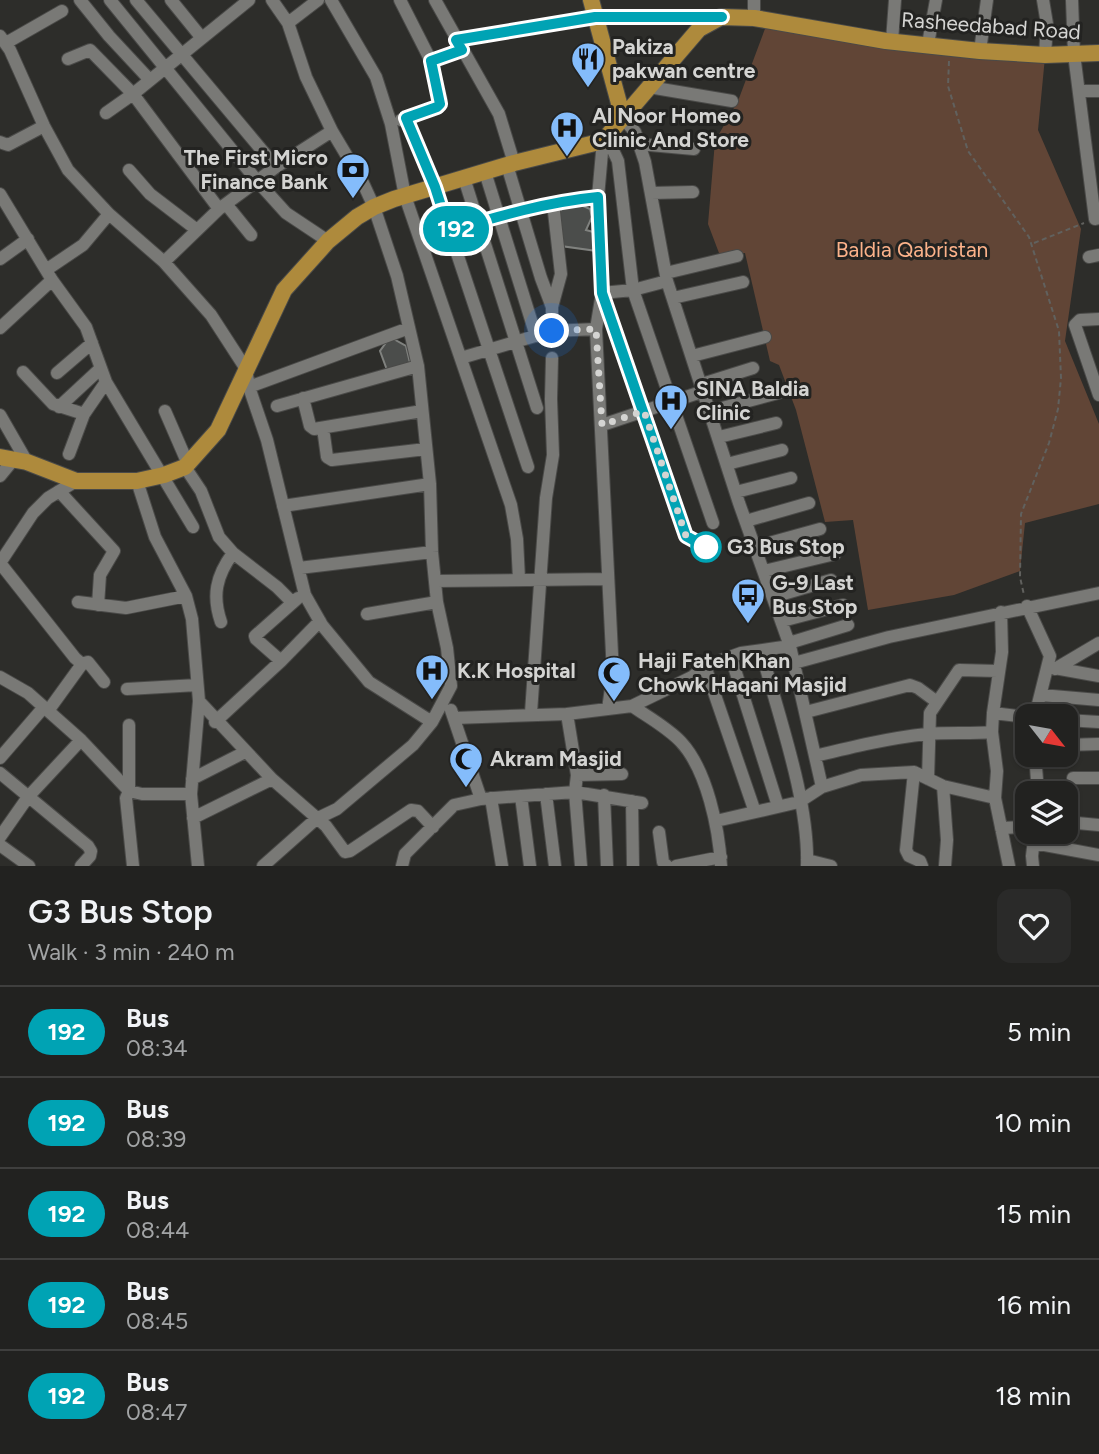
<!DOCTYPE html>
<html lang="en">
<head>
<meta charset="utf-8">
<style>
	:root { --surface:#222220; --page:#2a2a29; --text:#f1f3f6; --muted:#a2a4a5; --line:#3f3f3e }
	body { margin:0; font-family:Figtree,sans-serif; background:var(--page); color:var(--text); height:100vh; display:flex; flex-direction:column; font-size:26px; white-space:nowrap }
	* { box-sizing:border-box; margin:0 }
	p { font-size:23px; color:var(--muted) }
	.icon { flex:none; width:38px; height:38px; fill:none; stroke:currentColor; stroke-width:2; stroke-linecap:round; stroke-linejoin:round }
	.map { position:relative; height:866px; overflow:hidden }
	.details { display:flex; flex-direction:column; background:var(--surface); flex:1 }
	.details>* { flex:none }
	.badge { padding:0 14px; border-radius:23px; font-size:24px; line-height:46px }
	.needle { width:46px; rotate:121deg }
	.buttons { position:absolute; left:1015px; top:704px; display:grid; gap:14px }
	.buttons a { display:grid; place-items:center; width:63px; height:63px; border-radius:14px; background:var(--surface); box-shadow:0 2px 5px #0004,0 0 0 2px var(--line); font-size:35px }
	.you { position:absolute; width:35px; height:35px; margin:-18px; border:5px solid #fff; border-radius:50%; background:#1a73e8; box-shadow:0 0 0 10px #1a73e833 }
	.map>.badge { position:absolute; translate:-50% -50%; box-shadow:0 0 0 4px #fff }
	.round { display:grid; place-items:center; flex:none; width:74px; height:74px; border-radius:14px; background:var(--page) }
	.headline { display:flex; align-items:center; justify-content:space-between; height:119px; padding:0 28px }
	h1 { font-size:33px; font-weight:600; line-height:52px }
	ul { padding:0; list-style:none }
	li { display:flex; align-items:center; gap:21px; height:91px; padding:0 28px; border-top:2px solid var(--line) }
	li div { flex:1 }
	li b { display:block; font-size:26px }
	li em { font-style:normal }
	li .badge { min-width:77px; font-weight:700; text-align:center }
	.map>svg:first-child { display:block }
</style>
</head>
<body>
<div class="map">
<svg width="1099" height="866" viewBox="0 0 1099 866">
	<rect width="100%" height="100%" fill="#2d2d2a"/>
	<path fill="#614536" d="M769 18 1045 57 1038 130 1081 229 1065 341 1099 424V504L1025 523 1020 571 954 595 868 610 853 520 825 522 796 410 779 365 770 361 745 253H719L708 224 715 141 738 101Z"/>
	<path fill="#4b4d4b" stroke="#80827f" stroke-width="2" d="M574 202 590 209 592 217 586 230 597 233V251L561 246 557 217 563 205Z
		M390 337 406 346 410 363 387 370 380 351Z"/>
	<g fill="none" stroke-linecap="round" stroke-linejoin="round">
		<g stroke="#4a4a48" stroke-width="14">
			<path id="minor" d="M80 0 109 36 149 79
				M110 0 258 182 286 213 328 241
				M136 0 276 167
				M171 0 201 37
				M331 0 376 77 391 124 405 196 511 505 517 539 519 579
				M400 0 431 61 441 100 437 107 401 120
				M435 0 499 114 514 163
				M754 0V18
				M1043 0 1047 24 1045 55
				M1072 0 1074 54 1095 219 1099 218
				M288 23 318 0
				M0 36 10 50 44 126 68 170 109 214 164 262 211 315 246 369 249 387 267 440 305 595 322 625 369 682 432 722
				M456 40 595 17H721
				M892 41 895 0
				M6 43 62 11
				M928 44 936 0
				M980 51 987 0
				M68 59 90 50 133 94 106 113
				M431 61 462 50
				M649 87 732 101
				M1079 91H1099
				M406 118 435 187 528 467
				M623 118 635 132 645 162 667 281 739 503 790 646 822 787
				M0 142 8 145 44 126
				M639 144 694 149
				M507 165 541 278 552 307
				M129 170 150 194 197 230
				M485 172 536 336
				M464 178 537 408
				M651 193 693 192
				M0 194 52 280 86 327 106 382 193 527
				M226 204 251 235
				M219 209 133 94 249 0
				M449 231C499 216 547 202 598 197
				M1089 257 1099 255
				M0 259 28 239
				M164 262 219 209 276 167 332 131
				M46 270 83 245 109 214
				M666 273 737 256
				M667 281 633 290 602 293 686 536 706 547
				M673 298 743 282
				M1099 319 1080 320 1075 325 1099 395
				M0 328 52 280
				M552 331V307L561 274 553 203
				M692 356 765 337
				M461 358 552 331 596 329
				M23 372 53 404 84 414
				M57 373 92 343
				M702 384 753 368
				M249 387 409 328
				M303 398 310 426 314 429 422 411
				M277 406 418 366
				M59 407 101 368
				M165 411 188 464
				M711 411 778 393
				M0 415 27 462
				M602 425 704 391
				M323 428 327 457 332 460 426 449
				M719 437 776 423
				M69 454 84 414 106 382
				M727 464 782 450
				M185 467 201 491 219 537 233 553 277 587 292 602
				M0 476 14 459
				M76 481 48 498 33 513 0 563 75 658 82 664 88 662 104 682
				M137 481 155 537 186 596 192 619 199 701 272 779 326 826 345 852 350 851 411 810 418 811 433 827
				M59 491 114 551 100 575 98 605
				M736 492 791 478
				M283 506 430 484
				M746 521 809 503
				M755 547 820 529
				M299 568 432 552
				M764 571 835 554
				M435 581 607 579
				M773 597 831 580
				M78 602 126 608 186 596
				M1027 606 1050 656 1035 716
				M367 614 437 602
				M782 621 843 605
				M221 622C212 596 216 576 233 553
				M789 643 848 625
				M764 650V661C781 723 809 803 807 866
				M731 657 778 806
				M281 661 256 639 255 636 298 598
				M794 663 889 637 1099 593
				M705 666 755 812
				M1049 667 1099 676
				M1055 669 1099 643
				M0 677 28 693 81 740 129 791 142 794H191
				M127 689 197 685
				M1041 695 1099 700
				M632 706C648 717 668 728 681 742 707 770 719 829 721 866
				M608 709 613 674 596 329 602 293 598 197 603 141 611 146 618 161 633 290 713 523
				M48 711 82 664
				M806 712 910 685 918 688 937 702
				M531 713 546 498 553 455 551 399 552 358
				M993 713 1027 717
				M567 714 577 775 575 792 581 866
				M454 718 567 714 632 706 692 677 705 666 741 653 790 646
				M1066 720 1099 722
				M215 722 281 661 320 621
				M129 725V791L126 798 133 866
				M1066 745 1099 744
				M1035 754 1038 793
				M815 756C852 747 889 738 927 734 949 732 971 734 992 732
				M0 758 44 707
				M914 772 906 850 909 856 920 861 922 866
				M0 773 88 846 91 851 90 856 81 866
				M577 775 622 774
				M1073 778H1099
				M192 779 245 752
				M928 779 930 713 959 670 998 671
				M943 786 947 840 945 866
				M546 794 555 866
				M604 795 607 866
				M521 796 530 866
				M491 798 502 866
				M995 798 997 771 992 732 993 713 1002 652 1001 612
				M481 799 575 792 642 803
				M632 801 633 866
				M193 818 272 779
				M716 821 799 802 822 787 861 775 914 772 943 786 995 798 1009 866
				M1066 822 1099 825
				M1001 828 1027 827
				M659 832 663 862 667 866
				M0 837 28 797 81 740
				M1034 843 1099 855
				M0 845 29 866
				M807 860 831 866
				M198 866 191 794 199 701
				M263 866 316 819 337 809 413 745 432 722 451 686 447 648 437 602 432 552 430 484 418 366 397 276 374 207 363 183 332 131 306 77 288 23 272 0
				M402 866 405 854 454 805 481 799 451 710
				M676 866 721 857
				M1033 866 1032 856 1035 831"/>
		</g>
		<g stroke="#4a4a48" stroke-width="18">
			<path id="major" d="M591 0 623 118
				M0 457 27 462 76 481H137L164 475 185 467 218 430 284 290 328 241 357 217 374 207 394 199 514 163 603 141 699 29 721 17 754 18 886 41 980 51 1045 55 1099 53"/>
		</g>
		<path stroke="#61615e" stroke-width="2" stroke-dasharray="5 3.5" stroke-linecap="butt" d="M949 61 948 86 968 151 1029 237 1059 331 1061 378 1058 409 1049 443 1021 514 1020 577 1024 595
			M1034 243 1084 223"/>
		<use href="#minor" stroke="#797976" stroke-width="12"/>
		<use href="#major" stroke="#ae8a3c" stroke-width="16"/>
	</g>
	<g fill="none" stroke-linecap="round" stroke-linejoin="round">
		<g stroke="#fff" stroke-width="16">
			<path id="line" d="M706 547 686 536 602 293 598 197C547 202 499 216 449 231L435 187 406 118 437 107 440 104 431 61 462 50 456 40 595 17H722"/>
		</g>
		<use href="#line" stroke="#00a3b4" stroke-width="10"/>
		<path stroke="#d4d4d2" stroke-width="7" stroke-dasharray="0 12.6" d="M552 331 596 329 602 425 644 411 686 536 706 547"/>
	</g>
	<defs>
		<g id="restaurant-pin" transform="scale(1.75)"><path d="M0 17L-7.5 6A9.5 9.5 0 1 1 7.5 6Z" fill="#84bcfb" stroke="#232321"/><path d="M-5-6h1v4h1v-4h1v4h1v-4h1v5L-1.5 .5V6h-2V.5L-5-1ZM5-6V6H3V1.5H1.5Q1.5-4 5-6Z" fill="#111"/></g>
		<g id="hospital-pin" transform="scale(1.75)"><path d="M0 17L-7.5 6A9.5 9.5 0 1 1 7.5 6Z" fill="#84bcfb" stroke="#232321"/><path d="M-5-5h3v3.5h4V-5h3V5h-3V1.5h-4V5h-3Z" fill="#111"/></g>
		<g id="bank-pin" transform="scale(1.75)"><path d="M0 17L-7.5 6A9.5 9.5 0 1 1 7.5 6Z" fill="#84bcfb" stroke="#232321"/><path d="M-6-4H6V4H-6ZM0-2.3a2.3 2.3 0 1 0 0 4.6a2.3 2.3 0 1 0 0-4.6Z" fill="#111"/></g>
		<g id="bus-pin" transform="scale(1.75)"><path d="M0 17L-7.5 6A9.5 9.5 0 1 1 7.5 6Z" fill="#84bcfb" stroke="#232321"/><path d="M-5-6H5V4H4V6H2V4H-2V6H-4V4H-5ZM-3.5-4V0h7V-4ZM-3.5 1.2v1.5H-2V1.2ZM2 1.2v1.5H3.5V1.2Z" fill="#111"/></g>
		<g id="mosque-pin" transform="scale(1.75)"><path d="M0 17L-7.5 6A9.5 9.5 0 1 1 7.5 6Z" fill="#84bcfb" stroke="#232321"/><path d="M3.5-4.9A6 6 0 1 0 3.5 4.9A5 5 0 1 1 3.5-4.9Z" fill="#111"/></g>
	</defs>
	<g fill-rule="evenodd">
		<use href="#restaurant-pin" x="588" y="59"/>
		<use href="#hospital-pin" x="567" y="128"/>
		<use href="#bank-pin" x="353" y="170"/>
		<use href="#hospital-pin" x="671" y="401"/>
		<use href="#bus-pin" x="748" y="595"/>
		<use href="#hospital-pin" x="432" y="671"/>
		<use href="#mosque-pin" x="614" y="673"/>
		<use href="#mosque-pin" x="466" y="759"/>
	</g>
	<circle fill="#fff" stroke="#00a3b4" stroke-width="3.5" cx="706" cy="547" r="14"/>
	<g text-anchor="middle" stroke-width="6" stroke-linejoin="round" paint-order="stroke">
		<g font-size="21" fill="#d4d4d2" stroke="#232321">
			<text transform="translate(991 26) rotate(4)" y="7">Rasheedabad Road</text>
		</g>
		<g font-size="21" font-weight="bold" fill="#d4d4d2" stroke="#232321" text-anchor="start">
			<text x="612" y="54">Pakiza<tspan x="612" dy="24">pakwan centre</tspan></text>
			<text x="592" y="123">Al Noor Homeo<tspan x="592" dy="24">Clinic And Store</tspan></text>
			<text x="328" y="165" text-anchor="end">The First Micro<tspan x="328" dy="24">Finance Bank</tspan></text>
			<text x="696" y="396">SINA Baldia<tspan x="696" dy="24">Clinic</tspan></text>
			<text x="772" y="590">G-9 Last<tspan x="772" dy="24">Bus Stop</tspan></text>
			<text x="638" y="668">Haji Fateh Khan<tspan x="638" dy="24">Chowk Haqani Masjid</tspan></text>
			<text x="457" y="678">K.K Hospital</text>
			<text x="490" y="766">Akram Masjid</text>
		</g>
		<g font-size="21" fill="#fcb28a" stroke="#232321">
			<text x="912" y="257">Baldia Qabristan</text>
		</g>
		<g font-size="21" font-weight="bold" fill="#d4d4d2" stroke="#232321" text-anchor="start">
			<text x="727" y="554">G3 Bus Stop</text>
		</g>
	</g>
</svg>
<div class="buttons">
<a><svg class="needle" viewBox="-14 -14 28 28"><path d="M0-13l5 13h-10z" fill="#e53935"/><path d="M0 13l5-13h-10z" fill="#a2a4a5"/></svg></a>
<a><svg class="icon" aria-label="layers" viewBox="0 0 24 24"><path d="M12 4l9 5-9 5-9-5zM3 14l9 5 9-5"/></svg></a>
</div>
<div class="you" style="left:552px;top:331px"></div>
<b class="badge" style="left:456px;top:229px;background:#00a3b4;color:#fff">192</b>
</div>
<section class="details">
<div class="headline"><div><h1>G3 Bus Stop</h1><p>Walk · 3 min · 240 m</p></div><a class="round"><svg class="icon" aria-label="heart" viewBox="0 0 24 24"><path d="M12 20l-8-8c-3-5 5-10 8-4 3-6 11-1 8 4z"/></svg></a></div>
<ul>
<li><span class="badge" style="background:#00a3b4;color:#fff">192</span><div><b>Bus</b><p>08:34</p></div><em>5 min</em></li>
<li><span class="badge" style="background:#00a3b4;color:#fff">192</span><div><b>Bus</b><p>08:39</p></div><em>10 min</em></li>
<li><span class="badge" style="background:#00a3b4;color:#fff">192</span><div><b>Bus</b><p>08:44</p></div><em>15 min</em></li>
<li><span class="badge" style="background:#00a3b4;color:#fff">192</span><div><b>Bus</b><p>08:45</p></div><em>16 min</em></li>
<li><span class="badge" style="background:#00a3b4;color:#fff">192</span><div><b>Bus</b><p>08:47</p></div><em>18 min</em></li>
</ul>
</section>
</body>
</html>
